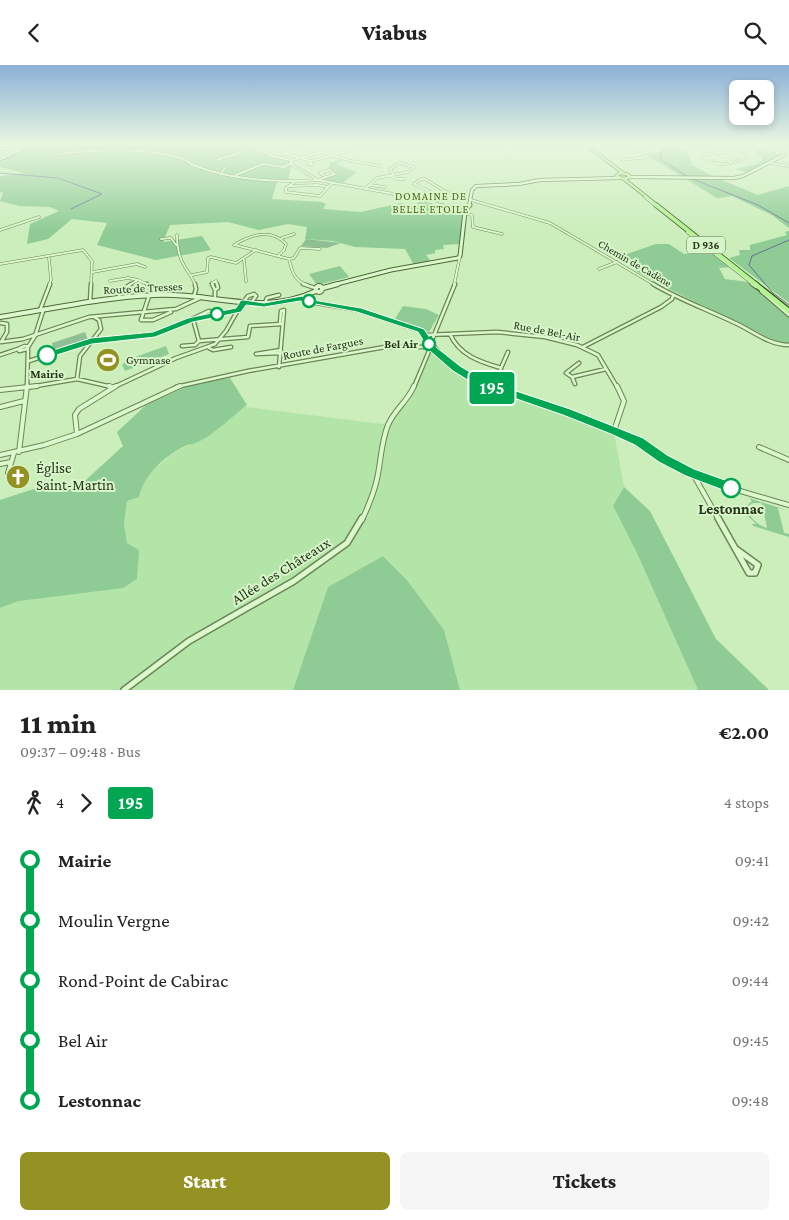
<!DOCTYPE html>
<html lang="en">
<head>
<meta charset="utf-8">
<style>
	:root { --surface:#fff; --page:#f6f6f6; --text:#222; --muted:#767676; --accent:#959224 }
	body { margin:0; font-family:"Crimson Pro",serif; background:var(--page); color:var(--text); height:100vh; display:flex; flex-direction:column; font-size:19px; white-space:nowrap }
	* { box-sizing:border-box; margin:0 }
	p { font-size:16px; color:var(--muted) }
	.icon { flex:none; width:28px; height:28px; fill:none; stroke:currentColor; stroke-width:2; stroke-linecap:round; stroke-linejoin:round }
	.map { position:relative; height:625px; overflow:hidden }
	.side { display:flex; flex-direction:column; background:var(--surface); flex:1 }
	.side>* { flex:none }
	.badge { padding:0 10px; border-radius:4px; font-size:18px; line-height:32px }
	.tools { position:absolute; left:729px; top:15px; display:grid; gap:10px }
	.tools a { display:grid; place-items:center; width:45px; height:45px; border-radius:8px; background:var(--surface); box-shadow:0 2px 8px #0003; font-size:25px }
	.map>.badge { position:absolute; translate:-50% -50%; box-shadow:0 0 0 2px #fff }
	.legs { display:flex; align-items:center; gap:8px; height:55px; padding:0 20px; font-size:16px }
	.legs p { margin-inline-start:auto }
	.summary { display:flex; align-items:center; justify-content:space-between; height:85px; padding:0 20px }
	h1 { font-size:28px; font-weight:800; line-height:38px }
	.action { display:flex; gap:10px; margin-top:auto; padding:10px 20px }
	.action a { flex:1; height:58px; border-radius:8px; background:var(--accent); color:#fff; font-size:20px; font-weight:800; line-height:58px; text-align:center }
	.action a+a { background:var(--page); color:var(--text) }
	ul { padding:0 20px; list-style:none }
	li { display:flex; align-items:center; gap:18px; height:60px; font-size:19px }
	li i { display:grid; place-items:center; width:8px; height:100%; margin:0 6px; background:currentColor }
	li i::after { content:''; width:12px; height:12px; margin:-6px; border:4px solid; border-radius:50%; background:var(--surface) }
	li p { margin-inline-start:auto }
	li:first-child i { background:linear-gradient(#0000 50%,currentColor 0) }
	li:last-child i { background:linear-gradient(currentColor 50%,#0000 0) }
	header { display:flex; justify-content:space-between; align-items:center; height:65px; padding:0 20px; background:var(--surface); font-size:22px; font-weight:800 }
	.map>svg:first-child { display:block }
</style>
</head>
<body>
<header><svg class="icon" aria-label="back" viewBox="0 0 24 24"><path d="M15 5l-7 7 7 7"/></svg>Viabus<svg class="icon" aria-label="search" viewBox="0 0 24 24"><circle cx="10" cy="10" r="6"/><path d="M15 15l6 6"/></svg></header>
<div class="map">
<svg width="789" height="625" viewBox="0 0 789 625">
	<rect width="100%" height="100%" fill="#cbeebb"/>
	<path fill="#b3e4a8" d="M431 282 454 305 490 325 572 351 614 368 624 422 613 441 636 486 698 625H460L444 565 407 515 383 491 328 522 293 625H0V543L19 536 127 479 124 459 127 436 139 432 141 420 151 407 171 390 186 381 197 378 245 342 390 360Z"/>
	<path fill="#8fcc95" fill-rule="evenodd" d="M41 79H249L292 97 288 116 277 117 272 134 322 137 326 139 323 144 361 147 401 138 414 142 419 137 462 147 464 145 462 179 443 180 444 184 435 185V188L426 190 432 198 414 200 405 184 355 182 333 176 305 174 307 162 288 159 259 165 228 157 170 160 163 177 202 171 211 185 156 195 97 180 107 158 72 154 48 174 27 179 30 159 59 146 50 142 19 141 0 136 3 128 0 127V111L24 108 0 102V96L16 88H14Z
		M667 80 687 86 692 100 712 111 758 130 789 121V163L772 150 732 131 717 133 643 88H658Z
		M757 84 782 91 747 107 736 104 756 99 762 95 761 91 754 85Z
		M340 94 343 95 336 99 357 107 341 119 322 114 336 109 328 103 330 98Z
		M789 166V238L729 193 740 190 739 185H750V180L787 170 785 167Z
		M656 179H669L684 189 714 186 734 202 719 203 725 214 748 217 789 252V278L781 279C732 253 681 232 634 205L643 201 624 190Z
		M340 201 349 212 317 220 309 209Z
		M403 241 426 244 439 250 429 267 395 254Z
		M166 281 169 289 125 306 122 300 127 295Z
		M230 313 247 340C235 349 211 372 198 377 195 379 191 379 187 380 166 390 144 409 139 432L127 436 124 459 127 478 139 485 137 514 123 523 19 536 0 543V435L58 416 75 425 123 381 117 367 146 340 195 318Z
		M624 422 650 446 716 574 769 625H698L636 486 613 441Z
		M749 433 789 446 778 443 784 468 789 469V472L753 461 752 459H756L748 451 745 442 752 436ZM753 438H762L767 463C757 460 748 452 748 441Z
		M383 491 407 515 444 565 460 625H293L328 522Z"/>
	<path fill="#8fc094" d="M306 174 341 178 327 183 301 181Z
		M85 267 88 276 54 287 52 278Z"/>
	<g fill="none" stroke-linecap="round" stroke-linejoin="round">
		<path stroke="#67718c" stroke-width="1" d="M668 79 663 82 660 94 687 111
			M0 96 40 79
			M0 108 58 113 102 129 71 144
			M690 113 758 140 789 158
			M789 175 752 191 749 200 773 228 789 240"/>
		<g stroke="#6c8555" stroke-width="3">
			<path id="street-far3" d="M249 79 273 91 290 95 294 101 318 115 405 131 463 145
				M285 79 278 83 285 86
				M296 79 317 87
				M326 82 345 85
				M737 82H752L783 88
				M737 82 748 91C733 100 714 104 702 90L726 87Z
				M0 84H8
				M345 85 347 87 342 88Z
				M285 86 288 89H283Z
				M774 86 779 79
				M319 87 326 82 321 79
				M719 88 722 93 731 97
				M61 89C91 84 154 83 183 94 186 95 189 98 193 100 230 115 278 118 318 115
				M288 89 311 96 331 91
				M0 91 19 81 30 79
				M217 95 254 83
				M622 95 647 92 631 79
				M290 96 321 87 351 96 381 101
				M310 97 308 99H312L311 96
				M770 98 789 101
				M222 107 226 102
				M236 110 263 99 283 102 292 98
				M390 111 396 114H404
				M320 114 335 109 329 105 320 108 326 112
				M421 114H425L448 128 436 132 429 126 414 119Z
				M296 116 286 123V127L320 131 332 118
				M369 120 385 122
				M290 121 317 120 328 122
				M365 124 377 113 408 107 414 102 400 98 390 104 393 109
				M645 132 657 142
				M413 133 419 131 433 134
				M471 135 550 158 655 220
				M430 137 436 132
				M466 149 472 150 473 162 502 169
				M0 165 39 152
				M687 167 754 220
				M177 170C177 181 179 193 185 202 189 209 193 212 195 220
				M282 173 294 169
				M161 174 171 173 176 180
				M234 180C250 170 271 163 286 179L284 185 278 191
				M235 180 289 194
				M49 193 51 215 49 220
				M244 195 246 216
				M0 199 83 185 92 196 91 220
				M599 204 617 197
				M93 207 137 199 145 202
				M192 210 207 207 208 193 211 192 236 198 256 185
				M138 215 149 220
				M110 216 128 213 138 215 129 220
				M213 220 212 218 216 216 217 220
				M307 220C294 215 292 207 289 194L294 193 300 183 320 184
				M454 220 460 191"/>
		</g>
		<g stroke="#6c8555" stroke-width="5">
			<path id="street-far2" d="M147 219 149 222
				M212 219 215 225
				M303 219 315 223
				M653 219C678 234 706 244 733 257 752 265 768 280 789 280
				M752 219 756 222
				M215 225V233
				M215 225 218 223 217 219
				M761 226 789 250
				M149 231 141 255H153L171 247
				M194 231 196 224 195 219
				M118 233 123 224 131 219
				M302 233 305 236 358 245 421 266 426 270
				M90 237 91 219
				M264 240 267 233 279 230
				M176 244 202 232
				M40 245 50 219
				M192 254 209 246 214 249
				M193 254 199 276 248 272 250 261 281 259
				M1 258 7 259V267L1 277 23 274 89 252 176 244
				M450 269C459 290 480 297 501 303L508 287
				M430 280 455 219
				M25 281 28 282 27 284 19 286 20 283Z
				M182 281 195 280 199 276
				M28 282 35 271 43 246
				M583 282 661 242 672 234 673 231
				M209 283 213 285 231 282
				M280 288 256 289 281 285
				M0 290 21 283
				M29 296 91 276 155 269 193 254 238 245 248 231 254 229 256 231 251 238
				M579 298 566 308 572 312 606 304
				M279 302 284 245 281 246 280 258
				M501 303 498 313 505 314 504 317
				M572 312 575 319
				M77 314 80 291 101 264 99 255 94 252
				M27 322 28 284
				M30 322 77 314 112 322
				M114 322 176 293 215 279 226 266 238 245
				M176 322 248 306 385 282H430
				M414 322 429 286 433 284
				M493 322C464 312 442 296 426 270L497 267 545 272 577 280 598 290 617 322"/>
		</g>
		<g stroke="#6c8555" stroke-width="6">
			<path id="street-far1" d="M109 321 112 322
				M489 321 565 346 614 366
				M0 325 37 321
				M0 342 24 336
				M614 366C640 375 661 393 685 405 718 421 754 430 789 440
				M614 366 624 336 617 321
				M77 369 75 350 79 344 116 321
				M759 382 789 395
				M19 387 27 321
				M0 390 44 380 77 369 180 321
				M0 399 11 397
				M8 408 14 388
				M693 409 719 455
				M362 455C368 442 374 428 377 414 381 396 381 377 388 360 394 345 408 336 414 321"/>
		</g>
		<g stroke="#6c8555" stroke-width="8">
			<path id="street" d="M718 453 749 508H755L758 500 736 484
				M124 625 189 576 294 516 347 478 362 453"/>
		</g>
		<g stroke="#506738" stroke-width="4">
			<path id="secondary-far2" d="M630 112 734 113 743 111 784 90
				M469 141 472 125 476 121 519 119 540 115 620 113"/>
		</g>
		<g stroke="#506738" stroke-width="5">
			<path id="secondary-far1" d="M464 147 470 140
				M333 220 391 205 458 193 460 191 465 147"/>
		</g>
		<g stroke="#506738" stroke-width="6">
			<path id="secondary" d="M316 224a3 3 0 1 1 6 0a3 3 0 1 1-6 0Z
				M323 223 338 219
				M0 252C51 244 103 232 155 230 212 227 262 252 316 226"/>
		</g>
		<g stroke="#40522a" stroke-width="4">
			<path id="primary-far2" d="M585 79 623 108
				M620 108 627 109 630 112 624 114 616 111Z
				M624 114 658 141"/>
		</g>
		<g stroke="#40522a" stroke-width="5.5">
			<path id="primary-far1" d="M656 140 757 220"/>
		</g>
		<g stroke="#40522a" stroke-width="7">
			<path id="primary" d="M755 219 789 246"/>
		</g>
		<use href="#street-far3" stroke="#dbf9cd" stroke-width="2"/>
		<use href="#street-far2" stroke="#dbf9cd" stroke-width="2.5"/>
		<use href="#street-far1" stroke="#dbf9cd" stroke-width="4"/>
		<use href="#street" stroke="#dbf9cd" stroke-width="5"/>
		<use href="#secondary-far2" stroke="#dbf9cd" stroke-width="2.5"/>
		<use href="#secondary-far1" stroke="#dbf9cd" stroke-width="3"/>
		<use href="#secondary" stroke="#dbf9cd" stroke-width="4"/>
		<use href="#primary-far2" stroke="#b1f490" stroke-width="2.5"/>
		<use href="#primary-far1" stroke="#b1f490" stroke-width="4"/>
		<use href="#primary" stroke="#b1f490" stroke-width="4.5"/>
	</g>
	<linearGradient id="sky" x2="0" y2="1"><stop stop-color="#8bb0d8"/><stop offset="0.47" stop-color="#e8f7e0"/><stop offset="1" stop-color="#e8f7e0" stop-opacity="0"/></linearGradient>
	<rect width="789" height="167" fill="url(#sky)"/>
	<path fill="#00a651" stroke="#fff" d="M302 231 307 234 361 243 424 264 436 282 460 301 483 315 570 344 618 363 643 373 667 390 694 404 736 419 738 423 736 427 731 428 686 411 659 397 635 380 611 369 563 350 476 320 453 306 430 286 418 267 357 247 300 236 264 242 246 240 241 247 193 257 155 272 92 279 47 293 43 290 44 288 91 273 153 267 188 253 236 243 241 235H244L264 238Z"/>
	<defs>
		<g id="stadium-disc" transform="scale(1.25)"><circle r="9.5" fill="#959224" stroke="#d7f6ca"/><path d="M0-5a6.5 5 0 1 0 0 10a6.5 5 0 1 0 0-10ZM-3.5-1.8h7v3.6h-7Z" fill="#fff"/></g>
		<g id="church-disc" transform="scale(1.25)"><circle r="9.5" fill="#959224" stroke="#d7f6ca"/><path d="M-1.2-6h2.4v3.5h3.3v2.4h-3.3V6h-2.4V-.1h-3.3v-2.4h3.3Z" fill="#fff"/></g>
	</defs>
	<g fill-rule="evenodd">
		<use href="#stadium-disc" x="108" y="295"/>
		<use href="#church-disc" x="18" y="412"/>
	</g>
	<g fill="#fff" stroke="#00a651" stroke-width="2.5">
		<circle cx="309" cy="236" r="6"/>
		<circle cx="217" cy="249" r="6"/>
		<circle cx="429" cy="279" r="6"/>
		<circle cx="47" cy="290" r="9"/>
		<circle cx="731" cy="423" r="9"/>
	</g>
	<g text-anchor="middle" stroke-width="4" stroke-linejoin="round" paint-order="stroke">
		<g font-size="11" letter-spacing="1" fill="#536119" stroke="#d7f6ca">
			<text x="431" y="135">DOMAINE DE<tspan x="431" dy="13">BELLE ETOILE</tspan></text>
		</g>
		<rect fill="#d7f6ca" stroke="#5c6e4f" stroke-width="1" x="687" y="171.5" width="38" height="17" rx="4"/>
		<g font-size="11" font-weight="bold" fill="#28341a">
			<text x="706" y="184">D 936</text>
		</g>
		<g font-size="11" fill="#28341a" stroke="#d7f6ca">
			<text transform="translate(635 198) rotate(30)" y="4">Chemin de Cadène</text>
		</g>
		<g font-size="12" fill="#28341a" stroke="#d7f6ca">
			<text transform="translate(143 223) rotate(-3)" y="4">Route de Tresses</text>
			<text transform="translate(547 266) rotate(11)" y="4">Rue de Bel-Air</text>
			<text transform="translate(323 283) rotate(-11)" y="4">Route de Fargues</text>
		</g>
		<g font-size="12" font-weight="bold" fill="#28341a" stroke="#d7f6ca" text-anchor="end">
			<text x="418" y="283">Bel Air</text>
			<text x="47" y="313" text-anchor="middle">Mairie</text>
		</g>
		<g font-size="12" fill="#28341a" stroke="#d7f6ca" text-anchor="start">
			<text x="126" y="299">Gymnase</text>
		</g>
		<g font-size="15" fill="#28341a" stroke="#d7f6ca" text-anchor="start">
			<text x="36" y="408">Église<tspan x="36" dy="17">Saint-Martin</tspan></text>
		</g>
		<g font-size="15" font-weight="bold" fill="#28341a" stroke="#d7f6ca">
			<text x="731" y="449">Lestonnac</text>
		</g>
		<g font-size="15" fill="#28341a" stroke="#d7f6ca">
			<text transform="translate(281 506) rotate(-32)" y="5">Allée des Châteaux</text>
		</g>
	</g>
</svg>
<div class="tools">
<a><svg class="icon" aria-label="locate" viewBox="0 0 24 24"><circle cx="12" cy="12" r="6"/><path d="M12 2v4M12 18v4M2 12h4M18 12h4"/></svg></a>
</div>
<b class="badge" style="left:492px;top:323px;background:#00a651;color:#fff">195</b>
</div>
<section class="side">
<div class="summary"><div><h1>11 min</h1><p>09:37 – 09:48 · Bus</p></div><b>€2.00</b></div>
<div class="legs"><svg class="icon" aria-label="walk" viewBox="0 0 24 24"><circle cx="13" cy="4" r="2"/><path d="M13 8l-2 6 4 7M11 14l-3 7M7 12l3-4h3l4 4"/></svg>4<svg class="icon" aria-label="forward" viewBox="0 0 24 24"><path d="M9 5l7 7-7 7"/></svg><b class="badge" style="background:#00a651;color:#fff">195</b><p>4 stops</p></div>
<ul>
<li><i style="color:#00a651"></i><b>Mairie</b><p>09:41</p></li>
<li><i style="color:#00a651"></i><span>Moulin Vergne</span><p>09:42</p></li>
<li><i style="color:#00a651"></i><span>Rond-Point de Cabirac</span><p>09:44</p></li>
<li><i style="color:#00a651"></i><span>Bel Air</span><p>09:45</p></li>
<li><i style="color:#00a651"></i><b>Lestonnac</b><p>09:48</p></li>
</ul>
<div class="action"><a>Start</a><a>Tickets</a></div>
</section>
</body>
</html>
